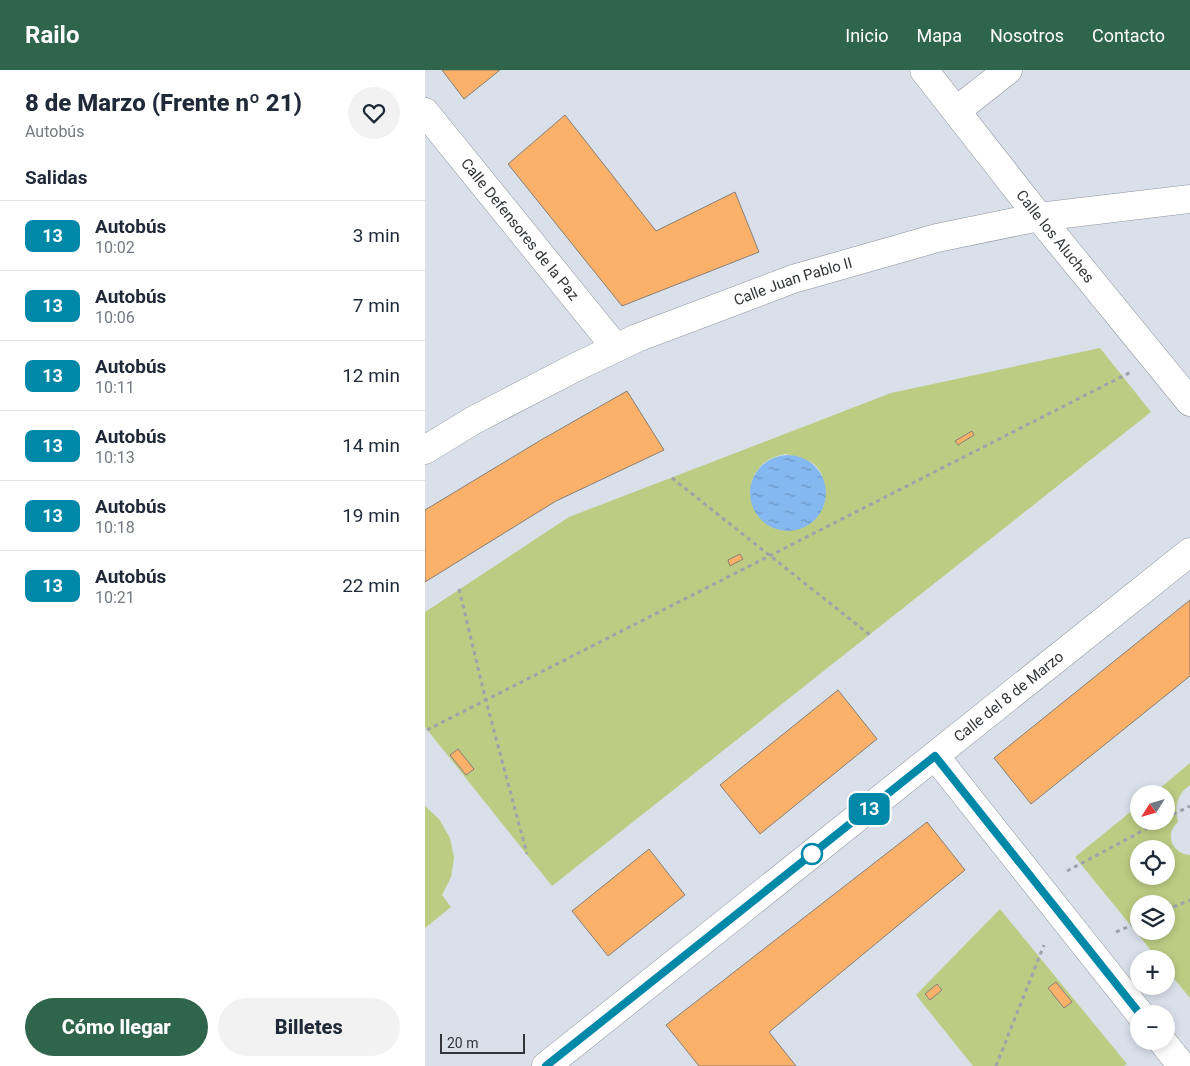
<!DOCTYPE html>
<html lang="es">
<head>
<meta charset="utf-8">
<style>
	:root { --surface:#fff; --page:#f2f2f3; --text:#1f2937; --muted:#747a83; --line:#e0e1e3; --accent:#2f654b }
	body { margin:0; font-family:Roboto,sans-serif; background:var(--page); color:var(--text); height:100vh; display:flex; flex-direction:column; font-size:19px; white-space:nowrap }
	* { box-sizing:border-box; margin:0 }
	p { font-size:16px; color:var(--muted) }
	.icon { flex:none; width:28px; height:28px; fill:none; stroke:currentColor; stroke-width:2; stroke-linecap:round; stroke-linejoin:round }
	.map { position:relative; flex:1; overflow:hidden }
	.panel { display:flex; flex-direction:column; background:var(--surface); width:425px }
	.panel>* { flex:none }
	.badge { padding:0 10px; border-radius:8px; font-size:18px; line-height:32px }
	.needle { width:32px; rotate:233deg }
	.controls { position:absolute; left:705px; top:715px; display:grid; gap:10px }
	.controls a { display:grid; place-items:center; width:45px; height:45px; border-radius:50%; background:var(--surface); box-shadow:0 2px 8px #0003; font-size:25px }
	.scale { position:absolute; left:15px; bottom:12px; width:85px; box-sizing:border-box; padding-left:5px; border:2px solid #323539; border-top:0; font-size:14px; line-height:18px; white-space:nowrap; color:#323539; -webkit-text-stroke:4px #d9e0ea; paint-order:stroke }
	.map>.badge { position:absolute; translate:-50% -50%; box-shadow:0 0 0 2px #fff }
	h2 { padding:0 25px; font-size:19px; line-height:45px }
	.round { display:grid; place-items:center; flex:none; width:52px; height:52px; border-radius:26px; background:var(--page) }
	.overview { display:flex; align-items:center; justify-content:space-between; height:85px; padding:0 25px }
	h1 { font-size:24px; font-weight:800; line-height:38px }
	.action { display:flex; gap:10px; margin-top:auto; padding:10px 25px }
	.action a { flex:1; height:58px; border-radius:30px; background:var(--accent); color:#fff; font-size:20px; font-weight:800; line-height:58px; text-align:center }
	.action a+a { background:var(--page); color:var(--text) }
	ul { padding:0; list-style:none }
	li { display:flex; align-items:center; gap:15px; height:70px; padding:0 25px; border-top:1px solid var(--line) }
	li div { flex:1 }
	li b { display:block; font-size:19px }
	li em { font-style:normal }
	li .badge { min-width:55px; font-weight:700; text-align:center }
	header { display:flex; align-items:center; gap:30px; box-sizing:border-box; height:70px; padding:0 25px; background:var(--accent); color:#fff }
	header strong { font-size:24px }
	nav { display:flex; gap:28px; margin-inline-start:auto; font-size:18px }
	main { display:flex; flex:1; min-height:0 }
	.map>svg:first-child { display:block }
</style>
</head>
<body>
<header>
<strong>Railo</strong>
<nav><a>Inicio</a><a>Mapa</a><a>Nosotros</a><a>Contacto</a></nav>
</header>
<main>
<section class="panel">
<div class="overview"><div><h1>8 de Marzo (Frente nº 21)</h1><p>Autobús</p></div><a class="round"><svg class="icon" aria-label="heart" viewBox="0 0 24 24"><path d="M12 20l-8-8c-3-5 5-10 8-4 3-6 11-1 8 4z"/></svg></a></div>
<h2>Salidas</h2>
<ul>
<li><span class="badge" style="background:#0088a9;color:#fff">13</span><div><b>Autobús</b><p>10:02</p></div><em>3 min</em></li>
<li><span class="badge" style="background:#0088a9;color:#fff">13</span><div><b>Autobús</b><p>10:06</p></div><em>7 min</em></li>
<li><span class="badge" style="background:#0088a9;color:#fff">13</span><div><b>Autobús</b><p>10:11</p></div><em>12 min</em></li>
<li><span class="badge" style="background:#0088a9;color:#fff">13</span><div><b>Autobús</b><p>10:13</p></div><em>14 min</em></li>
<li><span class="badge" style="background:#0088a9;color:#fff">13</span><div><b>Autobús</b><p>10:18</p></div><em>19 min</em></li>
<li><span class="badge" style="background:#0088a9;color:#fff">13</span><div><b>Autobús</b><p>10:21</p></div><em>22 min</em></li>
</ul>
<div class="action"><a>Cómo llegar</a><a>Billetes</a></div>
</section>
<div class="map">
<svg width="765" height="996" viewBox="0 0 765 996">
	<defs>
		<pattern id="water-ripples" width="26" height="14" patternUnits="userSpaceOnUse" patternTransform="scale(1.25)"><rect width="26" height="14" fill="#83b8f0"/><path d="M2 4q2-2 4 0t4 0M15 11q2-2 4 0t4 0" fill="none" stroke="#6c96c3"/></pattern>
	</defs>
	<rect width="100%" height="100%" fill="#d9e0ea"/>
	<path fill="#bdcc83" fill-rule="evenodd" d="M675 278 726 342 127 816 0 657V542L144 447 466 323ZM361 384C368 386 377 388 384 391 401 400 402 421 398 438L326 413C333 395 341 388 361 384Z
		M765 693V715C752 724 749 737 753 752 739 764 747 784 765 785V928L741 899V889H733L650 787 714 735V751H741V724H728ZM714 779H741V806H714ZM714 834H741V861H714Z
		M0 736 14 749 25 768 29 788 26 807 17 825 26 837 0 858Z
		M575 839 702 994 699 996H548L491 925Z"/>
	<path fill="url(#water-ripples)" d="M325 423a38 38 0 1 1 76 0a38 38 0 1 1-76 0Z"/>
	<path fill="#fcb16a" stroke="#877e76" d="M17 0H75L39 29Z
		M140 45 231 161 310 122 334 182 197 236 83 94Z
		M202 321 239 380 131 431 0 512V440L116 370Z
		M547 361 549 365 533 375 530 371Z
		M315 484 318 489 305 496 303 490Z
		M765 530V606L606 734 569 688Z
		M413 620 452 669 335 764 295 715Z
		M33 679 49 699 41 705 25 685Z
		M502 752 540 800 344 962 371 996H274L241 955Z
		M224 779 260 825 183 886 147 841Z
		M631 912 647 932 639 938 623 918Z
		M512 914 517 920 505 930 500 924Z"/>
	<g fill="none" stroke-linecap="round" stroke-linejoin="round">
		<g stroke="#8d939d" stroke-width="29">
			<g id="minor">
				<path d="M531 41 583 0"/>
				<path id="s1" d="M0 42 191 278"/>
				<path id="s2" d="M0 380 49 350 153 296 212 268 368 209 512 168 614 147 765 129"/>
				<path d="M510 686 715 944"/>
				<path d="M737 971 757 996"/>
				<path id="s3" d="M121 996 765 482"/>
			</g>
		</g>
		<g stroke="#8d939d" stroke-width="29">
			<g id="tertiary">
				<path id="s4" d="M499 0 614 147 765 332"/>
			</g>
		</g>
		<path stroke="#9ea3ab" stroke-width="3" stroke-dasharray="4 4" stroke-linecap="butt" d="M247 408 445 565
			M34 519 61 631 102 784
			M2 660 706 302
			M741 748 765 736
			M642 801 736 751
			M741 840 765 830
			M691 862 714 852
			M571 996 619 875"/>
		<use href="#minor" stroke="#fff" stroke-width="28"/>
		<use href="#tertiary" stroke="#fff" stroke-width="28"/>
	</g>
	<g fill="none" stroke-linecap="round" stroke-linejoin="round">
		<g stroke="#fff" stroke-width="11">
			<path id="line" d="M121 996 510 686 715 944"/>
		</g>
		<use href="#line" stroke="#0088a9" stroke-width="8"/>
	</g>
	<circle fill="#fff" stroke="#0088a9" stroke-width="2.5" cx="387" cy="784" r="10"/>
	<g text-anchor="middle" stroke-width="4.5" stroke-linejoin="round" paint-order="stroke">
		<g font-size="15" fill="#323539" stroke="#d9e0ea">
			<text dy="5" stroke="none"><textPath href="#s1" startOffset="151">Calle Defensores de la Paz</textPath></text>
			<text dy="5" stroke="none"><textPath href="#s4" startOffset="212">Calle los Aluches</textPath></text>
			<text dy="5" stroke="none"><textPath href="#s2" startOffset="406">Calle Juan Pablo II</textPath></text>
			<text dy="5" stroke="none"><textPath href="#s3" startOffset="592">Calle del 8 de Marzo</textPath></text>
		</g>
	</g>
</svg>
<div class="controls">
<a><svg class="needle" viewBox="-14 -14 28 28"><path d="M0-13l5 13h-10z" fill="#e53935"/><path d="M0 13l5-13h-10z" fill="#747a83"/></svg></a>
<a><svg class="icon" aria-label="locate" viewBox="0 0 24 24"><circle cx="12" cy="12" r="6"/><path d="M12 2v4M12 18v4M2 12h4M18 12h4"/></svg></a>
<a><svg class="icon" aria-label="layers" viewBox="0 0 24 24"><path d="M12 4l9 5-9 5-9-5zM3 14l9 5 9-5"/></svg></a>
<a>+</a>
<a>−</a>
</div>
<div class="scale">20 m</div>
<b class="badge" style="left:444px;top:739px;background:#0088a9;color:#fff">13</b>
</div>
</main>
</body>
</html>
